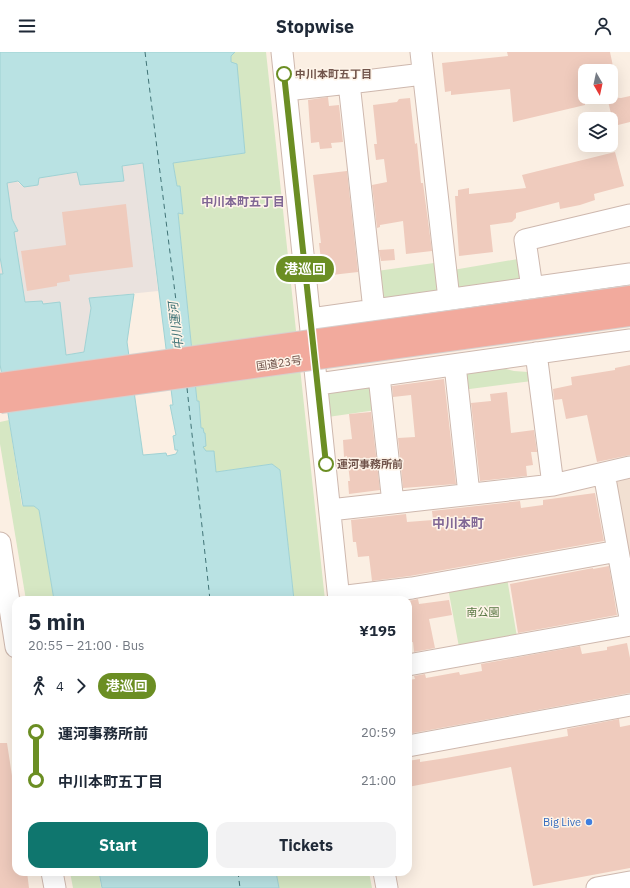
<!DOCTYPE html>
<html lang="en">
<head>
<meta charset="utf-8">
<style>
	:root { --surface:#fff; --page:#f2f2f3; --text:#1f2937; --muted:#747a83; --accent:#0f766e }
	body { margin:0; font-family:"IBM Plex Sans","Noto Sans JP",sans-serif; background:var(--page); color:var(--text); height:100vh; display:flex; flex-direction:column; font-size:15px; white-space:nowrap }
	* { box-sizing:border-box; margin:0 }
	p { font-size:13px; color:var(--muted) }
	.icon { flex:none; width:22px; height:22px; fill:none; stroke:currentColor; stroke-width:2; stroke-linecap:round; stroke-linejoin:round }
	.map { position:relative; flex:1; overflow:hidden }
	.side { position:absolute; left:12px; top:544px; width:400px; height:280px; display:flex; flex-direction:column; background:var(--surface); border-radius:12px; box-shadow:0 4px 16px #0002 }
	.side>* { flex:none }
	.badge { padding:0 8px; border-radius:13px; font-size:14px; line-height:26px }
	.needle { width:26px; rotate:171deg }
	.tools { position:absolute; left:578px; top:12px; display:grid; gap:8px }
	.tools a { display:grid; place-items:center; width:40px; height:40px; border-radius:8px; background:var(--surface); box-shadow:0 4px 16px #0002; font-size:20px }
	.map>.badge { position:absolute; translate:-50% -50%; box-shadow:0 0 0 2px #fff }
	.legs { display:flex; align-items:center; gap:6px; height:44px; padding:0 16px; font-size:13px }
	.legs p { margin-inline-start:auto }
	.headline { display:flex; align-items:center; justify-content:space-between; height:68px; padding:0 16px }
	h1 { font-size:22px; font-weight:700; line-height:30px }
	.cta { display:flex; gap:8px; margin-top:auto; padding:8px 16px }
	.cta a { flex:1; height:46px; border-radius:12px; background:var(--accent); color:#fff; font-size:16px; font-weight:700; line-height:46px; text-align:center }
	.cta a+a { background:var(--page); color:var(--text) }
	ul { padding:0 16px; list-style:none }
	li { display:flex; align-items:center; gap:14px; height:48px; font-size:15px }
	li i { display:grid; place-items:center; width:6px; height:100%; margin:0 5px; background:currentColor }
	li i::after { content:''; width:10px; height:10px; margin:-5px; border:3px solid; border-radius:50%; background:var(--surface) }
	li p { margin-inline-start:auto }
	li:first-child i { background:linear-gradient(#0000 50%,currentColor 0) }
	li:last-child i { background:linear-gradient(currentColor 50%,#0000 0) }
	header { display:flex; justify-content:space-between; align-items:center; height:52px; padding:0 16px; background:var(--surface); font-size:18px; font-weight:700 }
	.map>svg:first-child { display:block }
</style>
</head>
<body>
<header><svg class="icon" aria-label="menu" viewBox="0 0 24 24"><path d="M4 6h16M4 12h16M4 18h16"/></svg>Stopwise<svg class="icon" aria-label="person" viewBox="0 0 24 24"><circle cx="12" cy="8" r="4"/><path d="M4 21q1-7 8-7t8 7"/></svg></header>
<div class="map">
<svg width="630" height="836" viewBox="0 0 630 836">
	<rect width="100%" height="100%" fill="#fbefe3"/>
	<path fill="#f2e0d2" d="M630 423V525L614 434 618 426Z"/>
	<path fill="#eae2de" d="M143 111 158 239 89 246 91 256 84 300 0 312V132L16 129 24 135 37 133 39 126 77 120 124 129 122 114Z"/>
	<path fill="#d6e7c3" d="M235 0H266L325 548H294L280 418 272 412 216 420 203 395 204 381 201 376 199 349H197L178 161 182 162 180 134H177L173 111 245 101 234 12 231 10V4Z
		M518 207 521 228 457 238 453 218Z
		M434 211 438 240 380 247 377 219Z
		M482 311 514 319 528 320 532 329 462 338 459 315Z
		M379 324 383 357 321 366 318 332Z
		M9 368 22 454H34L39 458 54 548H26L0 392V370Z
		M507 526 517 585 459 595 448 536Z
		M70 820H99L101 836H73Z
		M276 820H369L372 836H279Z"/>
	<path fill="#b9e2e3" stroke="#a0d2d4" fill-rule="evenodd" d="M0 0H235L231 4V10L237 12 245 101 173 111 177 134H180L183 162 178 161 197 349H199L201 376H203L204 381H205L206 394 203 395 206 399H214L216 420 272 412 280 418 294 548H54L39 458 34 454H23L0 312V222H3L0 205ZM143 111 173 353H170L176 383 173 384 175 398H178L176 402 167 404 166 401 143 403 127 290 134 242 89 246 91 256 84 300 66 303 60 250 43 252 42 249 25 250 14 180 18 179 12 167 7 131 18 129 24 135 38 133 39 126 77 120 80 133 124 129 122 114Z
		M99 820H276L279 836H102Z"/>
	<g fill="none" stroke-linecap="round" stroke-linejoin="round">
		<path stroke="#407376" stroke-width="1" stroke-dasharray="5 4" stroke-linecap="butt" d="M145 0 182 297
			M187 336 210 548
			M238 820 240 836"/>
	</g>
	<path fill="#efcbbd" d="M507 0H610L614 19H585V53L513 70 510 37 451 43V39L445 40 442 11 508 4Z
		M630 44V70L614 74 607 45 621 46Z
		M328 45 329 54 339 53 343 90 331 91 332 96 320 97 319 90 311 91 308 48Z
		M410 46 415 92 417 91 421 131H423L432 199 406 202 403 169 380 173V175L377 176 372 133 387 130 384 107 376 108 374 92H377L373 53 397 50 399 47Z
		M615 100 624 134 594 142 595 148 580 153 560 157 559 150 516 161V166L512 170 490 173 493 200 459 204 455 144H458V138L469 136V142L526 136 522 123Z
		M347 119 358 220 323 224 319 191H321L313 123Z
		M126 152 133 215 69 223 70 229 57 231V234L27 239 21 199 66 193 62 160Z
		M394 197 395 208 381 209 379 198Z
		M630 313V403L597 410 587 363 566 367 562 347 554 348 553 337 572 333 571 325 615 318V316Z
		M444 327 456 432 403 436 398 386 415 385 411 343 393 345 392 334Z
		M507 340 511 381 534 378 537 400H531L533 413 526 414 527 424 480 429 471 351 491 349 490 342Z
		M371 360 380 438 349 442 348 429H350L347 404 344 405 343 388 352 387 349 362Z
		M595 441 604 489 410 524 372 529 369 504 358 505 356 490H353L351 468 406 462 407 470 433 468 432 459 520 449 521 456 543 453V448Z
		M609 514 617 563 518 581 510 532 593 516V517Z
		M418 547 419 552 449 548 452 563 429 567 435 596 414 600 413 590 408 591V549Z
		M627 591 630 606V641L408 682V628L415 627 414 624 425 622 426 626 459 620 460 623 482 619 481 612 580 594 582 602 607 598V595Z
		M619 667 620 675 630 673V816L533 834 511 715 408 735V709L420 707V710L446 706 568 684 567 677Z
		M0 691H7L16 750V820H27L29 836H0Z"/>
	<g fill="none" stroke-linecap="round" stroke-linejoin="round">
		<g stroke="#ceb8ae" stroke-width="23">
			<path id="minor" d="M282 0 339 548
				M421 0 449 247
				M286 38 349 31
				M532 236 525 188 630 163
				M374 258 349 31 423 22
				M311 267 630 222
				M536 301 553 433
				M455 313 469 442
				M379 324 393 451
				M318 332 630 288
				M604 421 630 566
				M330 458 553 433 630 415
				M0 491 16 595
				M339 545 412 536 618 499
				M408 613 630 573
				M408 694 630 653
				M52 820 55 836
				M384 820 387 836
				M597 836 630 830"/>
		</g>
		<use href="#minor" stroke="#fff" stroke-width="21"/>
		<g stroke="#d7cfcd" stroke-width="24" stroke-linecap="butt">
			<path id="highway-bridge" d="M0 332 630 245
				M0 350 630 263"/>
		</g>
		<use href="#highway-bridge" stroke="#f2aa9d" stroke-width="22"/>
	</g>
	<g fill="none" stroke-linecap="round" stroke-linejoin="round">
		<g stroke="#fff" stroke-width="9">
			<path id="line-1" d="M284 22 326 412"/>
		</g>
		<use href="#line-1" stroke="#6b8e23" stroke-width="6"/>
	</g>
	<g fill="#fff" stroke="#6b8e23" stroke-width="2">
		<circle cx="284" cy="22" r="7"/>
		<circle cx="326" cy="412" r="7"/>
	</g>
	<circle fill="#3f7fe0" stroke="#fef4e9" stroke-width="1.5" cx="589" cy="770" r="4"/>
	<g text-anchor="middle" stroke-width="3" stroke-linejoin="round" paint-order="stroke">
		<g font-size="11" font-weight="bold" fill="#71544b" stroke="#fef4e9" text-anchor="start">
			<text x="295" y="26">中川本町五丁目</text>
			<text x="337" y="416">運河事務所前</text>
		</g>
		<g font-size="11" fill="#71544b" stroke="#fef4e9">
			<text transform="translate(279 311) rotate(-8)" y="4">国道23号</text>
		</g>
		<g font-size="11" fill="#587743" stroke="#fef4e9">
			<text x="483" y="564">南公園</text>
		</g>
		<g font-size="11" fill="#366cbe" stroke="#fef4e9" text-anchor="end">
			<text x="581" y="774">Big Live</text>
		</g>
		<g font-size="12" font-weight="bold" fill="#806795" stroke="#fef4e9">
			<text x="243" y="154">中川本町五丁目</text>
		</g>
		<g font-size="12" font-style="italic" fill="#407376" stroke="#fef4e9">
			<text transform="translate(176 274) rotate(-97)" y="4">中川運河</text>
		</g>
		<g font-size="13" font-weight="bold" fill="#806795" stroke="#fef4e9">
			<text x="458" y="476">中川本町</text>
		</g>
	</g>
</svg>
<div class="tools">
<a><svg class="needle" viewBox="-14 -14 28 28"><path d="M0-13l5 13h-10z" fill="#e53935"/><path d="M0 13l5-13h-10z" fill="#747a83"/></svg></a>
<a><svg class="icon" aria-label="layers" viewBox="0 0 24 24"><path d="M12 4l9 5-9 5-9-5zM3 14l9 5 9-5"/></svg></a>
</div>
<b class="badge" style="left:305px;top:217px;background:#6b8e23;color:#fff">港巡回</b>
<section class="side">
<div class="headline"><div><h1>5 min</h1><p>20:55 – 21:00 · Bus</p></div><b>¥195</b></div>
<div class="legs"><svg class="icon" aria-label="walk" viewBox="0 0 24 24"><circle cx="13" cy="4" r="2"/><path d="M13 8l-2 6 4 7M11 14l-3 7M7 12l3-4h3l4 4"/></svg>4<svg class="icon" aria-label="forward" viewBox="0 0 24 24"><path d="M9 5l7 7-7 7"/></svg><b class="badge" style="background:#6b8e23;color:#fff">港巡回</b></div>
<ul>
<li><i style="color:#6b8e23"></i><b>運河事務所前</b><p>20:59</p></li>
<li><i style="color:#6b8e23"></i><b>中川本町五丁目</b><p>21:00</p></li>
</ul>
<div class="cta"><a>Start</a><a>Tickets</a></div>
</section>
</div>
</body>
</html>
